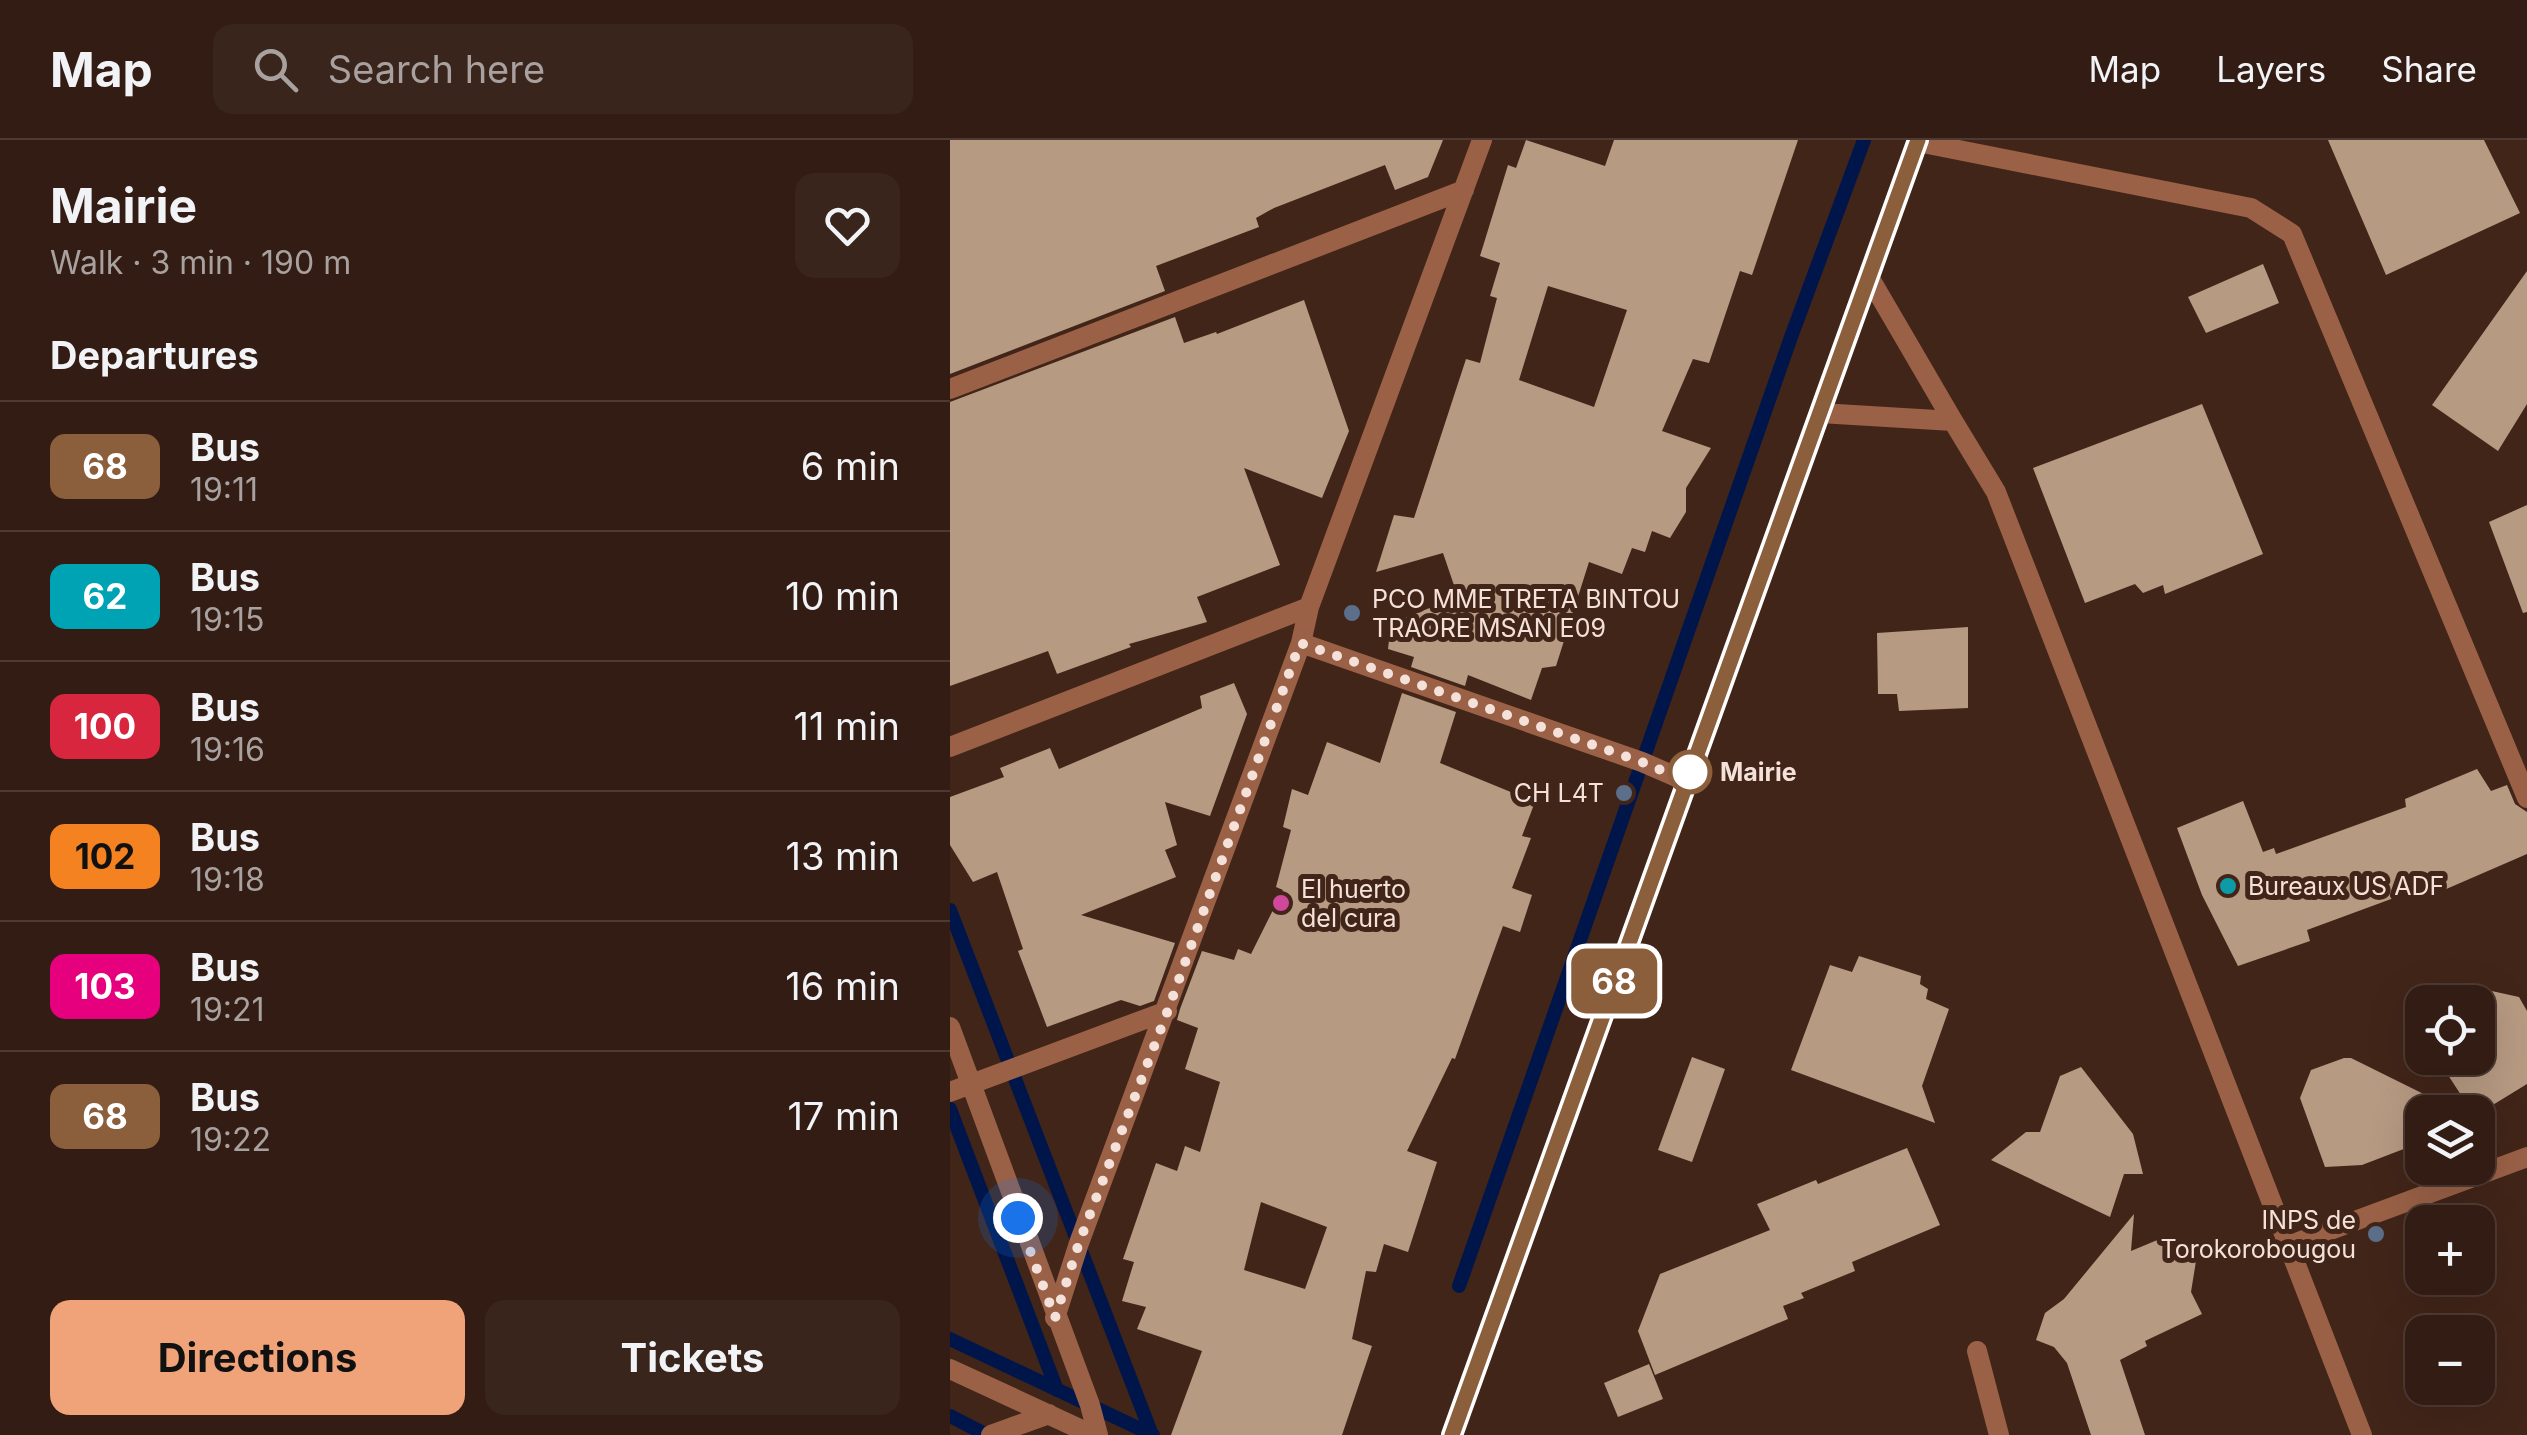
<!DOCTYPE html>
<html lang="en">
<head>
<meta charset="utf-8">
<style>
	:root { --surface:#321c13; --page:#3a251c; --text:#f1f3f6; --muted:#a8a1a0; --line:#4d3a33; --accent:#f0a278 }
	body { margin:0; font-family:Inter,sans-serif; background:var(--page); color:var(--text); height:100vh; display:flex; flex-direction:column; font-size:38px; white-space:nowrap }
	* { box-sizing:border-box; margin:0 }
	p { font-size:32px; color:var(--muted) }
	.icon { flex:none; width:55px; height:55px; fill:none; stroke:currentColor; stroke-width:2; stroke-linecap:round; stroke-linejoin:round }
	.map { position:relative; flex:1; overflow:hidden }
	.side { display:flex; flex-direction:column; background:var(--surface); width:950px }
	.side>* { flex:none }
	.badge { padding:0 20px; border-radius:15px; font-size:35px; line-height:65px }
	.buttons { position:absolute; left:1455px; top:845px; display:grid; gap:20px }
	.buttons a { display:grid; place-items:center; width:90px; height:90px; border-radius:20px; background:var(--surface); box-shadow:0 10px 40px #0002,0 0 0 2px var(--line); font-size:50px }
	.you { position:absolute; width:50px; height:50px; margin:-25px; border:8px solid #fff; border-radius:50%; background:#1a73e8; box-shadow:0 0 0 15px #1a73e833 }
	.map>.badge { position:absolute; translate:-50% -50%; box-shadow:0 0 0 5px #fff }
	h2 { padding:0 50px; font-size:38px; line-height:90px }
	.round { display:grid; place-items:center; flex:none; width:105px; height:105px; border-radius:20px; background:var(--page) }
	.head { display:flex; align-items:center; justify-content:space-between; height:170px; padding:0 50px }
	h1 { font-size:48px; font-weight:700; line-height:75px }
	.button { display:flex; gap:20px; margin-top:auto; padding:20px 50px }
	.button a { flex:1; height:115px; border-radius:20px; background:var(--accent); color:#111; font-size:40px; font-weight:700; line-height:115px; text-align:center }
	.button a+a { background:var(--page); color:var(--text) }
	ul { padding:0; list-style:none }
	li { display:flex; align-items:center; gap:30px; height:130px; padding:0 50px; border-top:2px solid var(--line) }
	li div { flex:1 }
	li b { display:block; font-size:38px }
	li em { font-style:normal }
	li .badge { min-width:110px; font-weight:700; text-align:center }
	header { display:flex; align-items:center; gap:60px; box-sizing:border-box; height:140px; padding:0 50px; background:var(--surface); border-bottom:2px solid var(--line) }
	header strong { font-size:48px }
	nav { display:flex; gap:55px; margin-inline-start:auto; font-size:35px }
	.search { width:700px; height:90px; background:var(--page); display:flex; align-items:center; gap:25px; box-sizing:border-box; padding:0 35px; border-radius:20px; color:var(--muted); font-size:38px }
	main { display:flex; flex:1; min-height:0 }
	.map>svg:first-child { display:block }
</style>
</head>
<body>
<header>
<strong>Map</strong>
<div class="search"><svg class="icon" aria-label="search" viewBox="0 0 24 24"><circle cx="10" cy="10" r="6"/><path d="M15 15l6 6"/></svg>Search here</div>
<nav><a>Map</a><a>Layers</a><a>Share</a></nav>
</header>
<main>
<section class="side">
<div class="head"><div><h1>Mairie</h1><p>Walk · 3 min · 190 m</p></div><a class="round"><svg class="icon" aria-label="heart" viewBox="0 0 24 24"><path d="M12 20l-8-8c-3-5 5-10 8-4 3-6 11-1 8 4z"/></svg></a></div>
<h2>Departures</h2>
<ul>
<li><span class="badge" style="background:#8b5e3c;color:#fff">68</span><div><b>Bus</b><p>19:11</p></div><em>6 min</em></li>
<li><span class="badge" style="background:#00a3b4;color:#fff">62</span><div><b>Bus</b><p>19:15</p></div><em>10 min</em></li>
<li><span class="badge" style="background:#d7263d;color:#fff">100</span><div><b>Bus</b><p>19:16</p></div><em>11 min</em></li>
<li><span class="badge" style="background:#f58220;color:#111">102</span><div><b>Bus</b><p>19:18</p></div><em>13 min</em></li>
<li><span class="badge" style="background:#e6007e;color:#fff">103</span><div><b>Bus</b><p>19:21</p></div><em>16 min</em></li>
<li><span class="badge" style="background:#8b5e3c;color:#fff">68</span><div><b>Bus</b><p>19:22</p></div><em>17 min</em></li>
</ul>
<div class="button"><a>Directions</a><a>Tickets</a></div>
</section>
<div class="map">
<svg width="1577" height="1295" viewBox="0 0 1577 1295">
	<rect width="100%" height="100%" fill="#422519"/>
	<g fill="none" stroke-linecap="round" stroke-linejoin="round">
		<path stroke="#00164a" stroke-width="14" d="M0 770 202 1295
			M0 969 107 1250
			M509 1146 841 197 914 0
			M0 1199 203 1295
			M0 1276 37 1295"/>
	</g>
	<path fill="#b79a82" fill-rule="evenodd" d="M0 0H493L478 37 445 50 435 25 324 68 306 78 309 87 206 126 215 151 0 234Z
		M576 0 655 26 664 0H848L802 135 790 131 759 223 743 219 712 291 761 308 736 348V372L720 398 702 391 695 412 682 408 672 434 639 422 606 526 592 528 581 560 518 535 515 546 461 527 464 517 438 509 441 483 508 457 493 413 426 432 444 375 464 378 516 219 530 223 547 158 540 156 550 123 530 116 558 25 566 28ZM598 146 677 170 644 267 569 240Z
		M1378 0H1534L1570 73 1436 135Z
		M1313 124 1329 163 1256 193 1238 157Z
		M1577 131V264L1548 311 1482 265Z
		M354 160 399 291 372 358 294 328 330 425 247 457 257 482 179 504 181 507 107 534 98 511 0 546V262L225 177 234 203 266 192 267 194Z
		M1252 264 1313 414 1215 454 1213 445 1193 453 1185 444 1135 463 1083 328Z
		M1577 365V472L1573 473 1539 382Z
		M1018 487V568L949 571 947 554H928L927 493Z
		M284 543 297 574 260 676 215 662 227 705 215 710 226 737 131 775 225 803 204 861 190 866 171 860 97 887 68 811 73 809 47 732 23 742 0 705V657L54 637 50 628 100 608 109 629 252 568 250 556Z
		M452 553 506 572 490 623 585 662 572 696 581 698 562 748 582 755 570 792 553 786 505 919 502 918 457 1011 487 1022 458 1112 434 1104 426 1132 416 1131 402 1199 422 1206 392 1295H221L252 1211 187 1189 196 1167 172 1161 184 1122 173 1119 206 1023 227 1031 235 1006 250 1012 270 942 235 929 248 888 227 880 230 869 252 811 284 820 288 809 301 814 333 750 326 747 341 690 333 687 342 649 358 655 377 602 430 623ZM311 1062 377 1087 355 1149 294 1130Z
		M1527 629 1541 651 1557 645 1565 664 1577 672V714L1494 750 1490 741 1357 790 1360 801 1288 826 1252 755 1227 688 1293 661 1313 712 1324 708 1326 714 1456 667 1455 659Z
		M909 816 971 836 970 844 978 849 976 859 999 869 972 946 985 983 841 930 880 825 902 832Z
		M1528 848 1569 857 1577 871V944L1528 974 1522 972 1487 918H1528V862H1505Z
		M742 917 775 929 742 1022 708 1010Z
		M1394 918H1401L1510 972H1472V1002L1412 1025 1375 1027 1350 958 1361 930Z
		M1131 927 1183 994 1193 1034H1174L1160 1077 1041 1020 1076 992H1090L1110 936Z
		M957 1008 990 1085 902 1122 905 1131 851 1153 854 1158 833 1166 838 1179 705 1235 688 1191 710 1134 820 1090 807 1064 866 1040 868 1044Z
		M1184 1074 1181 1111 1217 1096 1228 1119 1246 1121 1241 1152 1252 1174 1195 1201 1197 1206 1170 1220 1195 1295H1141L1117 1223 1104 1207 1086 1200 1095 1173 1114 1159Z
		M699 1224 713 1259 668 1277 654 1243Z"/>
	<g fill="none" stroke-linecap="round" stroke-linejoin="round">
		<path stroke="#9a6147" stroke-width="20" d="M1027 1211 1049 1295"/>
		<path stroke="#9a6147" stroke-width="20" d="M968 2 1301 68 1342 94 1577 658
			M919 137 1003 281
			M0 249 514 50
			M870 273 1003 281 1046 352 1412 1295
			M351 503 692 622 736 641
			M0 607 359 467
			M0 887 140 1265 148 1295
			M0 952 217 871
			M1340 1105 1577 1017
			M105 1178 129 1103 351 503 359 467 532 0
			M0 1229 143 1295
			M41 1295 99 1274
			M502 1295 968 0"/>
	</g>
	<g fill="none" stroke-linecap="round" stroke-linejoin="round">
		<g stroke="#fff" stroke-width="22">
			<path id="line" d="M502 1295 968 0"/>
		</g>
		<use href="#line" stroke="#8b5e3c" stroke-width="15"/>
		<path stroke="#f4e1d9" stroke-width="10" stroke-dasharray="0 18" d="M68 1078 105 1178 129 1103 218 870 350 503 692 622 736 641 740 632"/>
	</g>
	<g fill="#5c6f8a" stroke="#422519" stroke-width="4">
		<circle cx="402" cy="473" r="10"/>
		<circle cx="674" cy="653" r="10"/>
		<circle cx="1426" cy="1094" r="10"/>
	</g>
	<circle fill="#fff" stroke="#8b5e3c" stroke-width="5" cx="740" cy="632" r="20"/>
	<circle fill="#0f9aa8" stroke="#422519" stroke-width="4" cx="1278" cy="746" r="10"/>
	<circle fill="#d1479c" stroke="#422519" stroke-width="4" cx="331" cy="763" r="10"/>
	<g text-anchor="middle" stroke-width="10" stroke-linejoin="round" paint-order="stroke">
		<g font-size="25" fill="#f4e1d9" stroke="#422519" text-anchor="start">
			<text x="422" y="468">PCO MME TRETA BINTOU<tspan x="422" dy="29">TRAORE MSAN E09</tspan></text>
			<text x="654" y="662" text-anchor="end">CH L4T</text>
			<text x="1298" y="755">Bureaux US ADF</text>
			<text x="351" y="758">El huerto<tspan x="351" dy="29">del cura</tspan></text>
			<text x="1406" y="1089" text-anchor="end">INPS de<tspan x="1406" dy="29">Torokorobougou</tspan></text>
		</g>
		<g font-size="25" font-weight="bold" fill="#f4e1d9" stroke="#422519" text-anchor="start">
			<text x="770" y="641">Mairie</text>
		</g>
	</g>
</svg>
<div class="buttons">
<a><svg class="icon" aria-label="locate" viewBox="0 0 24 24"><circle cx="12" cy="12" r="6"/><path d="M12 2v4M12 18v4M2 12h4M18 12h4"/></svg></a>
<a><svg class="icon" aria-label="layers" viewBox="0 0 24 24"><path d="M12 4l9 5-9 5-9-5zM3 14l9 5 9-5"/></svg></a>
<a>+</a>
<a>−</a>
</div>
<div class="you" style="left:68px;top:1078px"></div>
<b class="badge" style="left:664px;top:841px;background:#8b5e3c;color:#fff">68</b>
</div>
</main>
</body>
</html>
